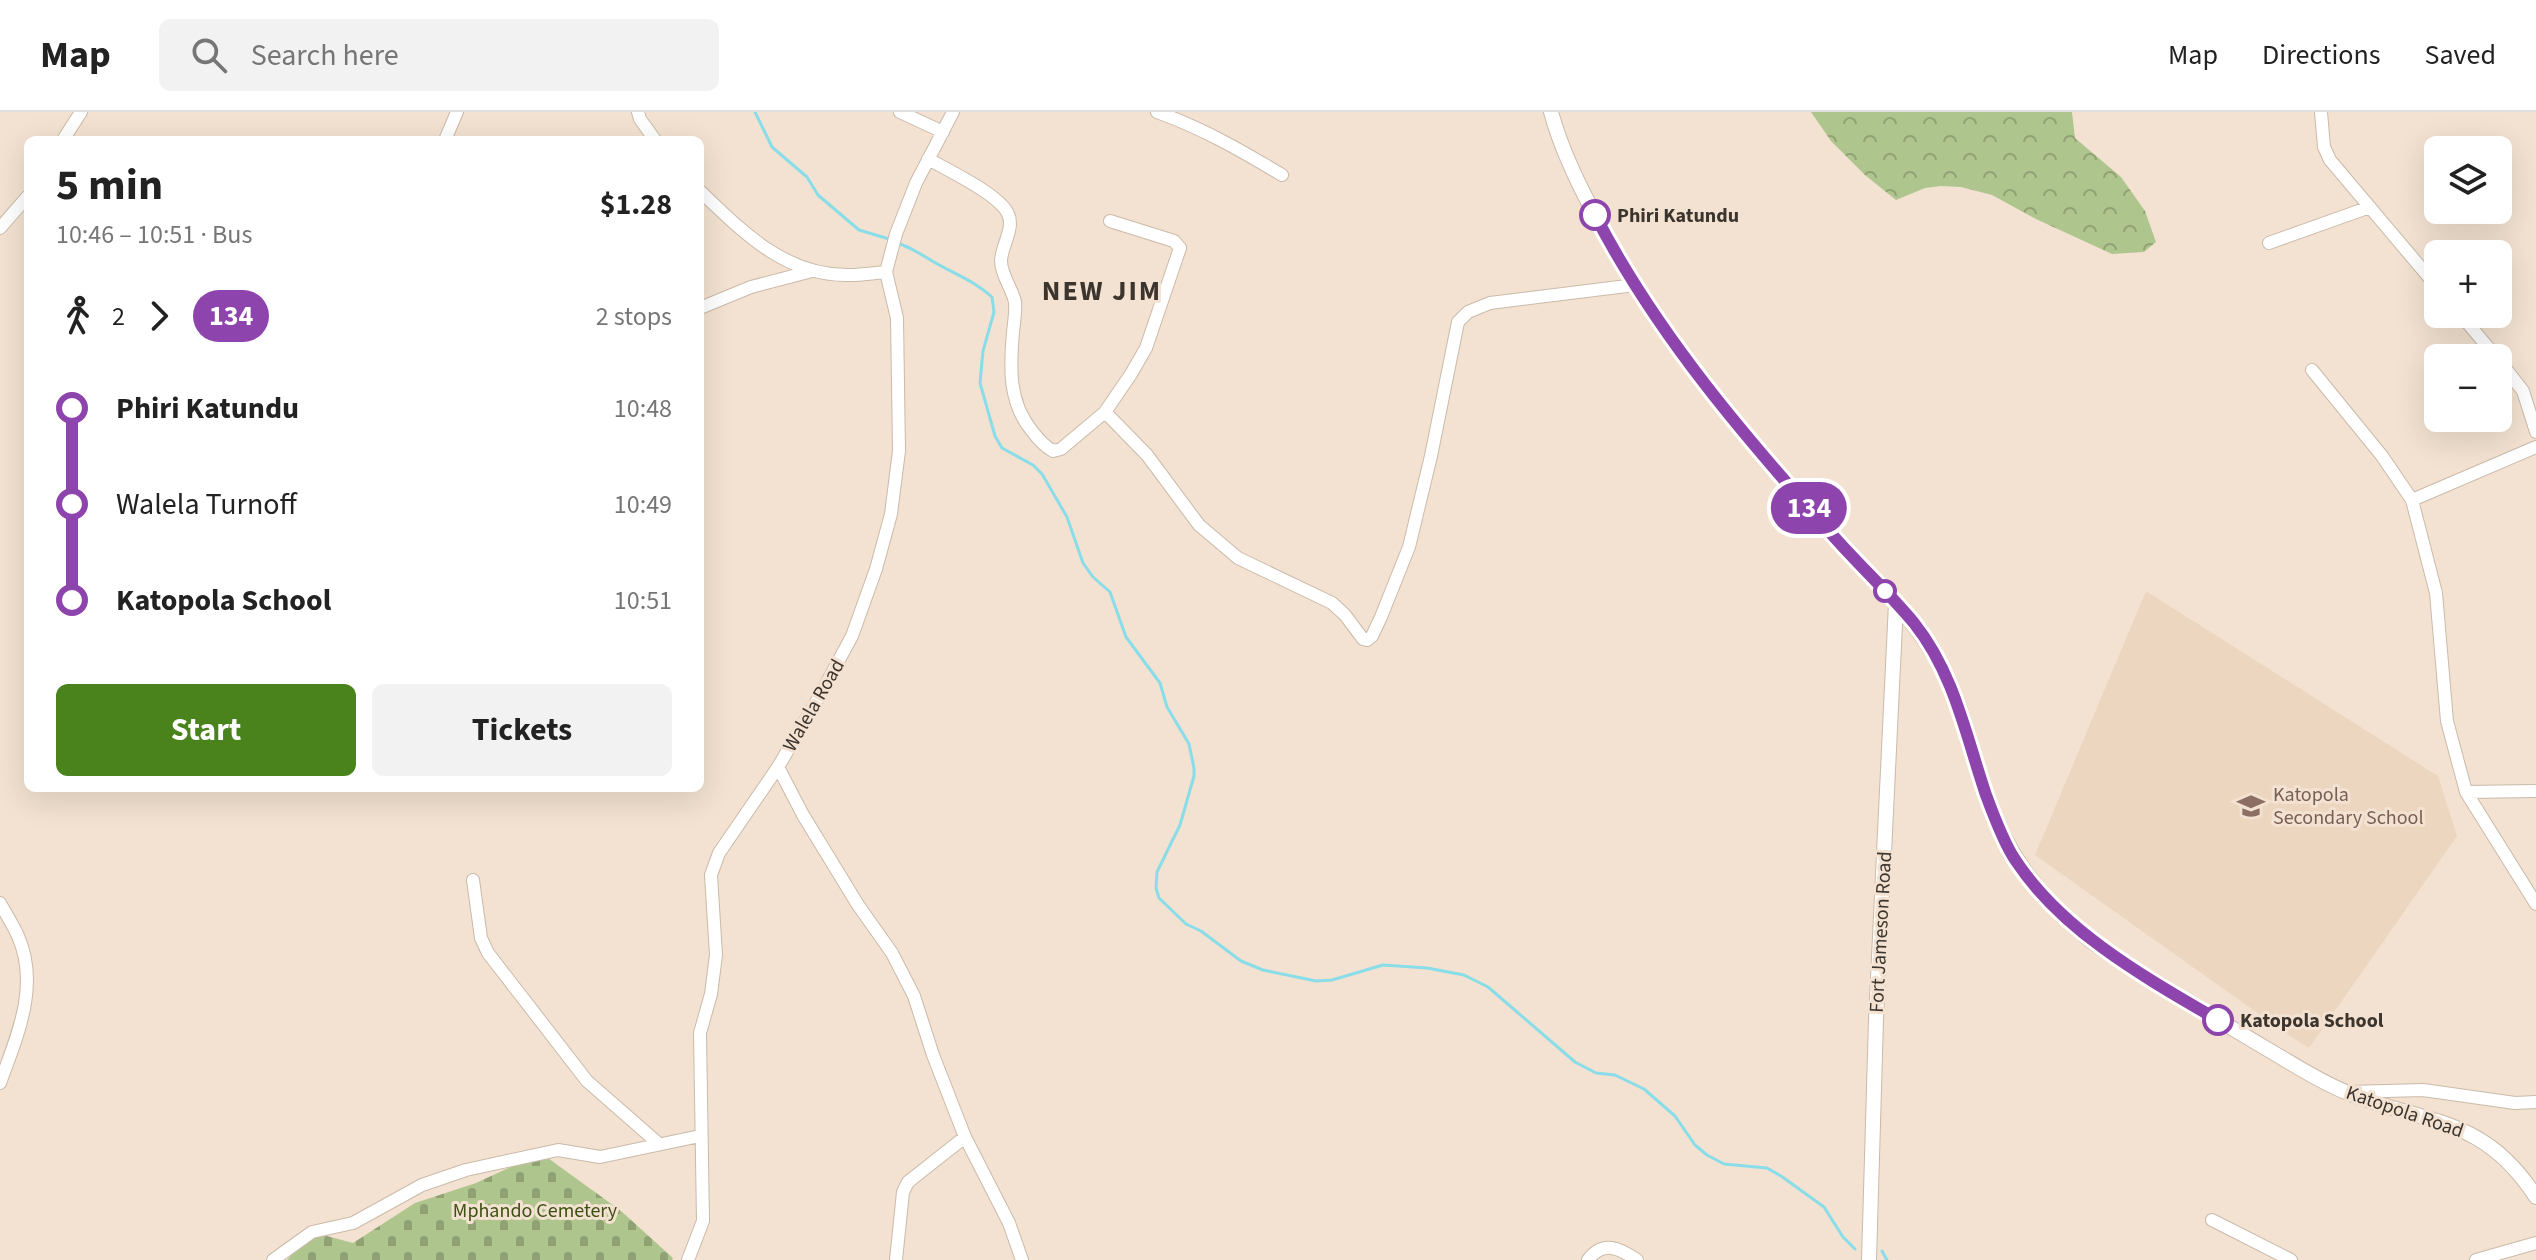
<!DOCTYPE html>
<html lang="en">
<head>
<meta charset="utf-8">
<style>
	:root { --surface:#fff; --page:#f2f2f2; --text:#222; --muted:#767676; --line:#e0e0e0; --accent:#4a821b }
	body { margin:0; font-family:"Source Sans 3",sans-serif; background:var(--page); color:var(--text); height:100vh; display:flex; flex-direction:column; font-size:30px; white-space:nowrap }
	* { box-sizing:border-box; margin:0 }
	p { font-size:26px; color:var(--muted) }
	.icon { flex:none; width:44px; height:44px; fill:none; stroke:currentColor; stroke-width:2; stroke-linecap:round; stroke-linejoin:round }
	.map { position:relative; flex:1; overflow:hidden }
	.side { position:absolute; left:24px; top:24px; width:680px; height:656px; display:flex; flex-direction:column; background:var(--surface); border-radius:12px; box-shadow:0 8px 32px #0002 }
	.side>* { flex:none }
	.badge { padding:0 16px; border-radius:26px; font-size:28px; line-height:52px }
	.fabs { position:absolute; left:2424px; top:24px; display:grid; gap:16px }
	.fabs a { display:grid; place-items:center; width:88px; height:88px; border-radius:12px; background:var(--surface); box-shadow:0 8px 32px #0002; font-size:40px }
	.map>.badge { position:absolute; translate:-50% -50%; box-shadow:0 0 0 4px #fff }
	.legs { display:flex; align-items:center; gap:12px; height:88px; padding:0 32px; font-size:26px }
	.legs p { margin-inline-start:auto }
	.summary { display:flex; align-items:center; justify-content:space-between; height:136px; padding:0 32px }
	h1 { font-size:44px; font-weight:700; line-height:60px }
	.button { display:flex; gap:16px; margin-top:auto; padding:16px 32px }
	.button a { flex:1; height:92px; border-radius:12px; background:var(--accent); color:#fff; font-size:32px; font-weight:700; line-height:92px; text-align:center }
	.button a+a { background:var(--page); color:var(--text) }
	ul { padding:0 32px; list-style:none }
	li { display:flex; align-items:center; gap:28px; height:96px; font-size:30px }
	li i { display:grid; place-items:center; width:12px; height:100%; margin:0 10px; background:currentColor }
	li i::after { content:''; width:20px; height:20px; margin:-10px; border:6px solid; border-radius:50%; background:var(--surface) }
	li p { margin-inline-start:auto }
	li:first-child i { background:linear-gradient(#0000 50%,currentColor 0) }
	li:last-child i { background:linear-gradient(currentColor 50%,#0000 0) }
	header { display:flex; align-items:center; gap:48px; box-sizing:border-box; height:112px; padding:0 40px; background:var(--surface); border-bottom:2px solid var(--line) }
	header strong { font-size:38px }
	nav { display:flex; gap:44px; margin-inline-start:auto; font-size:28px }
	.search { width:560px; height:72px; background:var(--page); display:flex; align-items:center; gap:20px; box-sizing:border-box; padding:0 28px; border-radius:12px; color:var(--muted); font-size:30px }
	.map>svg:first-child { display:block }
</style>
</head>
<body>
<header>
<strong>Map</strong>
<div class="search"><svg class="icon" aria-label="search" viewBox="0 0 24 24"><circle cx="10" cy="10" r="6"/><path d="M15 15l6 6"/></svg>Search here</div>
<nav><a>Map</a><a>Directions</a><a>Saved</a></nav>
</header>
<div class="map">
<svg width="2536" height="1148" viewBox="0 0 2536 1148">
	<defs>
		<pattern id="forest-crowns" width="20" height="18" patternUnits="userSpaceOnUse" patternTransform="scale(2)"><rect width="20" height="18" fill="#afc58e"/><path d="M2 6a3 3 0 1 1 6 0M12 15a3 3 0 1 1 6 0" fill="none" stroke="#90a174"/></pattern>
		<pattern id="cemetery-stones" width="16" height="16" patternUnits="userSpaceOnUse" patternTransform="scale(2)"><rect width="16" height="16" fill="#afc58e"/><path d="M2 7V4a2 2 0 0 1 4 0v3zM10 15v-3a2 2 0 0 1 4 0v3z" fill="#90a174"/></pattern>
	</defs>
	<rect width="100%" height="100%" fill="#f3e2d1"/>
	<path fill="#ecd6bf" d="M2146 479 2438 664 2457 724 2309 936 2287 922 2035 743Z"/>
	<path fill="url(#forest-crowns)" d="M1811 0H2072L2075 26 2121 65 2145 99 2156 130 2144 140 2112 142 2036 107 1992 83 1961 75 1941 74 1925 76 1896 88 1865 63 1831 29Z"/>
	<path fill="url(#cemetery-stones)" d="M541 1041 621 1099 673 1146 672 1148H287L312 1120 353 1131 415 1091 476 1071Z"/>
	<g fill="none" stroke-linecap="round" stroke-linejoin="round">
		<path stroke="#88dde8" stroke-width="3" d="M755 0 772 35 807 65 818 83 859 118 889 127
			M900 132C912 136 918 141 929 147 951 161 972 167 992 185L994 200 983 239 980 271 995 324 1002 336 1033 353 1042 362 1067 405 1083 451 1093 465 1110 480 1126 525 1160 571 1167 595 1189 632 1194 656V664L1180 713 1157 760 1156 776 1159 786 1186 812 1201 819 1241 849 1263 858 1316 869 1332 868 1383 853 1427 856 1464 863 1488 875 1575 950 1596 961 1615 963 1644 977 1675 1004 1695 1033 1707 1043 1724 1052 1767 1056 1781 1064 1824 1095 1843 1125 1855 1137
			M1882 1139 1887 1148"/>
		<g stroke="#cabaa9" stroke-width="14">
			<path id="minor" d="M638 0 640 7 655 28
				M900 0 943 20
				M1157 0C1202 16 1242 39 1282 63
				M2321 0 2324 35 2330 48 2438 176
				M63 28 81 0
				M445 28 457 0
				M928 47C948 58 1000 83 1008 102 1015 116 1001 135 1001 149 1001 163 1012 176 1015 190 1016 199 1014 210 1013 220 1010 255 1008 290 1032 319 1038 327 1044 334 1053 339L1061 337 1105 300 1131 262 1146 236 1180 136 1174 129 1110 109
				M700 79C743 120 785 164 849 163 861 163 874 161 886 160
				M0 116 28 84
				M2269 131 2370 95
				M700 196 751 175 812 159
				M2460 202 2497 246
				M2498 247 2523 279 2536 320
				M2312 258 2382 344 2412 388 2436 481 2447 609 2466 680 2536 792
				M1105 300 1147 343 1199 413 1238 446 1332 491 1345 503 1363 527 1367 528 1372 524 1381 505 1409 435 1431 344 1458 210 1468 200 1490 191 1635 173
				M2412 388 2536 335
				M778 655 803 703 858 793 892 841 914 884 933 943 965 1025 1009 1111 1022 1148
				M2466 680 2536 679
				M473 768 481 826 488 841 587 969 659 1032
				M0 791C6 802 13 813 18 824 40 874 17 924 0 971
				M2348 980 2423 978 2515 991 2536 990
				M2212 1108 2291 1148
				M273 1148 312 1120 353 1111 422 1073 466 1058 558 1038 600 1045 700 1024
				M688 1148 703 1109 700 921 711 882 716 843 711 763 719 741 778 655 819 585 852 524 876 457 891 402 899 339 897 206 886 160 896 122 916 71 953 0
				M896 1148 903 1080 908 1070 965 1025
				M1588 1148C1603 1128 1619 1136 1637 1148
				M2476 1148 2536 1131"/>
		</g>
		<g stroke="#cabaa9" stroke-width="16">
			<path id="tertiary" d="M1551 0C1561 37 1578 72 1596 105 1655 219 1738 317 1823 412 1861 456 1906 495 1936 546 1962 587 1970 636 1986 682 2005 740 2039 784 2085 824 2108 843 2137 858 2162 874 2197 896 2232 916 2267 937 2293 952 2320 970 2348 981 2427 1013 2483 1003 2536 1085
				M1869 1148 1876 908 1896 491"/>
		</g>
		<use href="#minor" stroke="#fff" stroke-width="12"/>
		<use href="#tertiary" stroke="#fff" stroke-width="14"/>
	</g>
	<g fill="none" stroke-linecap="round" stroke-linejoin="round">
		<g stroke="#fff" stroke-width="18">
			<path id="line-1" d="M1595 103C1657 223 1746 326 1836 427 1861 455 1890 482 1914 511 1954 561 1966 624 1986 683 1993 702 2004 732 2016 749 2063 820 2146 866 2218 908"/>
		</g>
		<use href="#line-1" stroke="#8e44ad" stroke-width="12"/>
	</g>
	<defs>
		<g id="school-bare" transform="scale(2.16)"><path d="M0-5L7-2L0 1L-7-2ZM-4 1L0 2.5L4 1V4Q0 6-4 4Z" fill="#8d6e63" stroke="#f3e2d1" stroke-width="2.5" paint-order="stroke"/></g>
	</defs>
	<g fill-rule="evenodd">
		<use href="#school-bare" x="2251" y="694"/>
	</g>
	<g fill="#fff" stroke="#8e44ad" stroke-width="4">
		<circle cx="1595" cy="103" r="14"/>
		<circle cx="1885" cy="479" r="10"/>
		<circle cx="2218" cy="908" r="14"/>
	</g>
	<g text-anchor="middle" stroke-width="6" stroke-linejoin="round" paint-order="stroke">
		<g font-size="20" font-weight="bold" fill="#3c352e" stroke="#f3e2d1" text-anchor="start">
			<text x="1617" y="110">Phiri Katundu</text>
			<text x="2240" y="915">Katopola School</text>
		</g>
		<g font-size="20" fill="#3c352e" stroke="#f3e2d1">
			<text transform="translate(813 593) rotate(-60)" y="7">Walela Road</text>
			<text transform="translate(1880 820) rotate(-87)" y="7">Fort Jameson Road</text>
			<text transform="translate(2405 999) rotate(19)" y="7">Katopola Road</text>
		</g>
		<g font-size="20" fill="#785e54" stroke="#f3e2d1" text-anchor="start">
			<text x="2273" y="689">Katopola<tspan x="2273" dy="23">Secondary School</tspan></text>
		</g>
		<g font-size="20" fill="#3d5112" stroke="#f3e2d1">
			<text x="535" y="1105">Mphando Cemetery</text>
		</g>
		<g font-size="28" font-weight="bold" letter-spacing="2" fill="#3c352e" stroke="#f3e2d1">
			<text x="1102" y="188">NEW JIM</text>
		</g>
	</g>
</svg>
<div class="fabs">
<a><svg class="icon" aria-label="layers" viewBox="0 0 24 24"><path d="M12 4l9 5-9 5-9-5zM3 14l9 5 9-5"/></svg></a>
<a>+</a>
<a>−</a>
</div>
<b class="badge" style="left:1809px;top:396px;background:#8e44ad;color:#fff">134</b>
<section class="side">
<div class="summary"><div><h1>5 min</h1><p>10:46 – 10:51 · Bus</p></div><b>$1.28</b></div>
<div class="legs"><svg class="icon" aria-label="walk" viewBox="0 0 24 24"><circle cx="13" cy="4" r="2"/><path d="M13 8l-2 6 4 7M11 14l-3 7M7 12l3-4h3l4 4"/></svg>2<svg class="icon" aria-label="forward" viewBox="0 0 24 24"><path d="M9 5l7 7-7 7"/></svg><b class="badge" style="background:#8e44ad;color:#fff">134</b><p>2 stops</p></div>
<ul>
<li><i style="color:#8e44ad"></i><b>Phiri Katundu</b><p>10:48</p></li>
<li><i style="color:#8e44ad"></i><span>Walela Turnoff</span><p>10:49</p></li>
<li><i style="color:#8e44ad"></i><b>Katopola School</b><p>10:51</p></li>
</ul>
<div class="button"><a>Start</a><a>Tickets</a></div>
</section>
</div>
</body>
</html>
